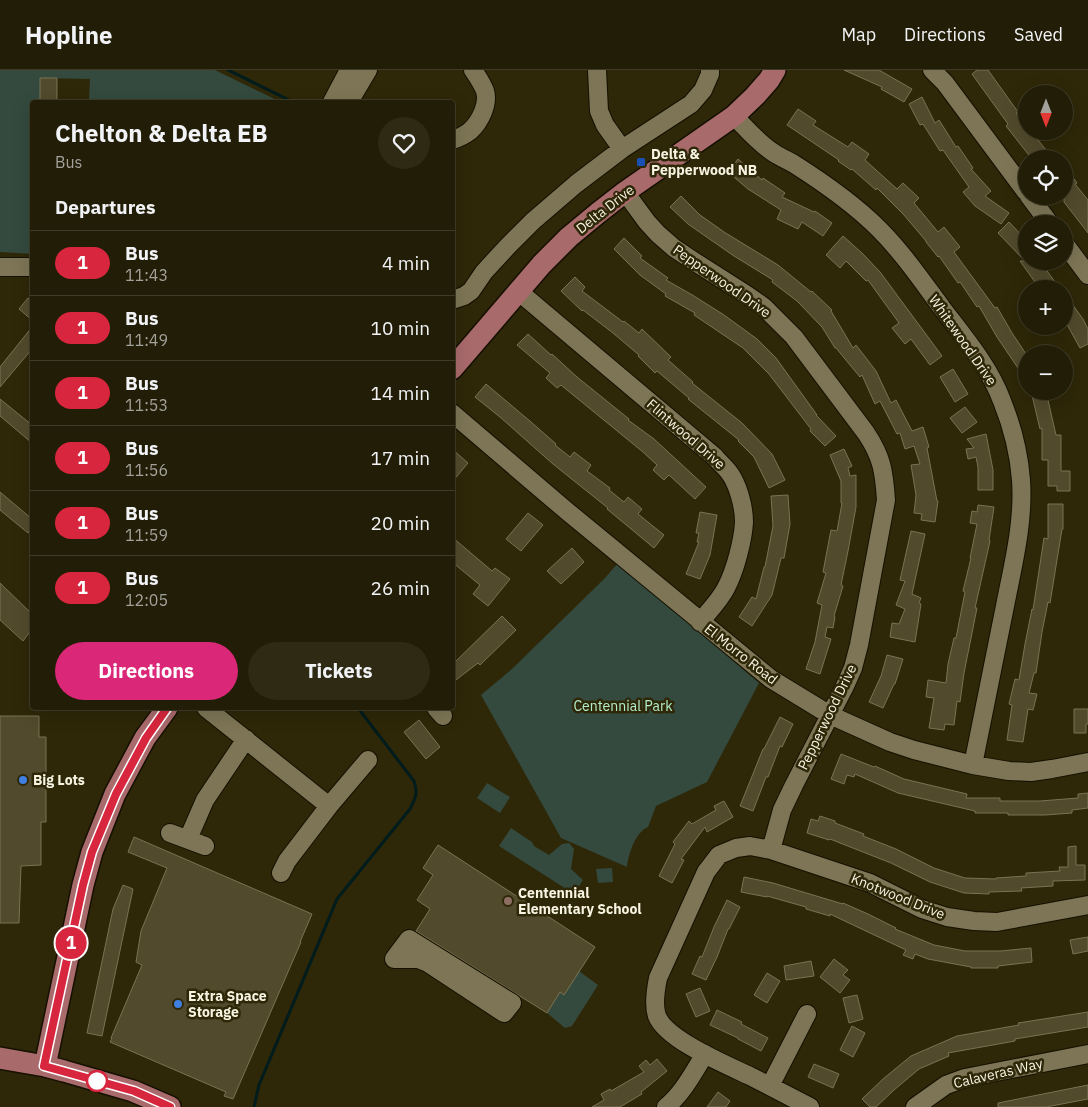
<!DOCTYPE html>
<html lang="en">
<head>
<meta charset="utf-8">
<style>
	:root { --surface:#221d06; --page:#2e2a14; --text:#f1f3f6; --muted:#a2a29b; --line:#3f3b28; --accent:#db2777 }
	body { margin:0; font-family:"IBM Plex Sans",sans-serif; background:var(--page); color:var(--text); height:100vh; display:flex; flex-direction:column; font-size:19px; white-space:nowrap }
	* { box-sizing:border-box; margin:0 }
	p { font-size:16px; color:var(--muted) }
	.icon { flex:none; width:28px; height:28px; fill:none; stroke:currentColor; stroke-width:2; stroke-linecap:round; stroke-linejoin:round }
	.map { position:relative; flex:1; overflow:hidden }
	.drawer { position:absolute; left:30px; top:30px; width:425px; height:610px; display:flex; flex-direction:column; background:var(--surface); border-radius:5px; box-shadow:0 5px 20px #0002,0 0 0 1px var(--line) }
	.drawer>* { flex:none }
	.badge { padding:0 10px; border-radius:16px; font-size:18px; line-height:32px }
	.needle { width:32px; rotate:180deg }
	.buttons { position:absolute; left:1018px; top:15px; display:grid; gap:10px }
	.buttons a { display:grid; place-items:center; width:55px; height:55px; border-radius:50%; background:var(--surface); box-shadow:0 5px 20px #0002,0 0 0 1px var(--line); font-size:25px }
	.map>.badge { position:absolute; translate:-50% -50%; box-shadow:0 0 0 2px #fff }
	h2 { padding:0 25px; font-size:19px; line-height:45px }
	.round { display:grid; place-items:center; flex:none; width:52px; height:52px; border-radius:26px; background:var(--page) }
	.summary { display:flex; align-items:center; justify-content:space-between; height:85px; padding:0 25px }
	h1 { font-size:24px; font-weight:700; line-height:38px }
	.action { display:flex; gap:10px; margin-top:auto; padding:10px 25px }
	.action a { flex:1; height:58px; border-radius:30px; background:var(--accent); color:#fff; font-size:20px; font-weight:700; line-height:58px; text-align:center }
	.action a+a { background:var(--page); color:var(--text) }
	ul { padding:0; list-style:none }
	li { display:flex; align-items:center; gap:15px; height:65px; padding:0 25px; border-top:1px solid var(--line) }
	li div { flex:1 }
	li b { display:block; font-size:19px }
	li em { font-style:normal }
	li .badge { min-width:55px; font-weight:700; text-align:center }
	header { display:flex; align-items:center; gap:30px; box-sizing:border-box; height:70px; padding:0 25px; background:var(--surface); border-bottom:1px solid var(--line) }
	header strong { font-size:24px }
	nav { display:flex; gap:28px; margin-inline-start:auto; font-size:18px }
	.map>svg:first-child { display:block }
</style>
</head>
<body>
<header>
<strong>Hopline</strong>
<nav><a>Map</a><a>Directions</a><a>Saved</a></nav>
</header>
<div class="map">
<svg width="1088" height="1037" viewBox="0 0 1088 1037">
	<rect width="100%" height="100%" fill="#2e2708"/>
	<path fill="#344a3e" d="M0 0H215L281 32H192L89 30 90 9 41 8 40 32H32V184L0 182Z
		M618 493 759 613 707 712 656 736 648 757C636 761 628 785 627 797L561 768 481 625 512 599 604 509Z
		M487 713 510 727 500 743 477 728Z
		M511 758 532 772 534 776 549 785 562 774 569 773 574 779 571 799 583 810 574 824 499 776Z
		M612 798 613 812 598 813 596 799Z
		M579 901 598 915 572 956 565 958 547 943 560 922Z"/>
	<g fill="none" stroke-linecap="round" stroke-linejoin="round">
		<path stroke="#001c1c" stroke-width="3" d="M228 0 293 32
			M254 1037 259 1015 337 829 410 739C416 727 418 724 414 711L358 638"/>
	</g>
	<path fill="#524a2c" stroke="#7a7253" d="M844 0H879L912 19 904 32 881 19 882 17Z
		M977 0H988L1018 42 1016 43 1026 55V61H1031L1053 89H1032L1006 56 1008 54 972 4Z
		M40 8H57V32H40Z
		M922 27 935 53 939 50 956 77 958 76 973 98 971 99 991 121 985 126 1009 143 1001 154 975 136 963 122 969 117 943 80 940 81 923 54 920 55 909 34Z
		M798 39 816 51 813 55 848 77 852 72 869 84 865 90 897 119 903 113 919 128 914 133 938 162 944 157 960 177 954 182 995 238 997 237 1012 263 1026 284V310L997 267 979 236 977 237 960 212 958 213 939 186 938 187 926 172V171L904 145 877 118 876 120 852 99 851 100 838 91 839 90 787 55Z
		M738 89 762 110 763 108 785 123 782 127 814 142 815 141 832 153 823 166 802 152 798 159 777 149 781 140 748 119 728 102Z
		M1064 96 1077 113 1075 114 1088 130V163L1064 132Z
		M681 126 700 145 724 162 778 195 811 222 812 221 832 240 831 241 853 278 856 275 876 301 891 333 896 330 912 361 923 357 929 377 927 378 937 431H938L935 452 921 450 922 444 914 443 916 425 911 395 920 394 914 376 905 379 900 363 897 364 880 331 875 334 862 305 860 307 836 278H835L822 257 797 231 772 212 773 210 734 186 688 154 670 137Z
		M1009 152 1026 170V191H1040L1060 219H1040L1020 191H1025L998 163Z
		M843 166 863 184 880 202 942 286 930 295 911 269 905 274 892 258 899 253 868 210 866 211 846 191 840 198 826 185Z
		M624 168 642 186 640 188 668 208 666 210 694 226 724 245 757 269 776 288 817 345H816L836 366 825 376 810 361 811 359 769 304 743 278 694 245 695 243 665 226 666 224 640 205 614 179Z
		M575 207 585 217 582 221 623 252 624 251 639 263 642 259 671 287 668 290 693 312 692 313 742 353 772 384 785 410 769 418 754 387 738 371 739 370 688 329 689 328 657 301 655 303 638 286 639 285 613 263 583 240 582 241 561 221Z
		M1064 223 1083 249 1088 259V274L1080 278 1064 249Z
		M28 228 32 233V250L19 239Z
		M32 257V279L0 317V297Z
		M528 264 551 285 552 284 577 307 629 349 628 350 654 369 706 417 695 429 669 405 664 410 653 400 657 395 643 382 561 315 557 318 546 308 550 303 517 275Z
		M953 299 968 324 955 332 940 307Z
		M486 314 531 352 556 374 555 375 570 387 574 382 591 395 587 401 610 418 609 420 624 432 628 427 642 439 638 444 664 465 654 478 607 439 608 438 553 394 500 347 475 327Z
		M1031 321H1042L1045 331 1048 330 1056 365H1061V401H1070V421H1057V416H1048V390H1042V358L1040 359Z
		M0 329 32 355V373L0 346Z
		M965 337 977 352 962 363 950 348Z
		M986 364 993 400V420H978V397L976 387 968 389 966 379 974 378 967 369Z
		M452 379 468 393 452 412Z
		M844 379 852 396 848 398 850 406 856 405V437L848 481 841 515 843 516 834 546 835 547 833 558 827 557 825 567 831 569 820 604 806 599 815 572 822 535 817 533 826 503 823 502 831 460 837 461 842 433H841V411L830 385Z
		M0 422 32 449V457L28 463 0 440Z
		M788 425 790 454 784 488H781L772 525 752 556 739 547 752 527 756 529 764 497H765L773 456 771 426Z
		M1048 434H1063V459H1062L1050 533 1048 532 1042 562 1036 603H1034L1029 623 1037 624 1033 640 1028 639 1023 672 1007 670 1012 635 1009 634 1015 609 1019 610 1025 574 1032 539 1033 540 1044 468 1048 469Z
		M978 435 994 437 989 470 990 471 975 538H977L964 603 960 632 957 631 954 655 945 654 944 660 929 658 934 628 926 627 928 610 946 613 948 594 954 568H956L965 522 963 521 971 488H970L977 454 970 453 972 441 977 442Z
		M700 442 717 445 710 485 700 509 686 504 699 472H697L699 463H696Z
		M528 443 543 455 521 481 506 469Z
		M911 461 925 464 912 524 921 528 919 533 921 534 915 572 890 567 892 553 899 554 905 539 896 535 905 511 900 510Z
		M452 467 492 501 495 498 510 509 488 536 473 524 480 515 452 492Z
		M572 478 584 492 561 514 547 501Z
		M0 513 32 544V559L23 571 0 550Z
		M502 546 516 560 480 595 478 593 452 613V595Z
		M887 585 903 589 895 614H894L883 638 869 632 881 606Z
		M1074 639H1088V654H1086V663H1074Z
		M0 646H39V667H46V752H41V795L21 796 19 853H0Z
		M780 647 793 654 782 677 780 676 768 707H766L753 741 740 736 763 679H764Z
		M419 650 440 677 426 689 404 662Z
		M841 684 874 697 875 696 904 709 967 724 966 728H1000V731H1040L1078 728V724L1088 723V738L1072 740V743L1045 745H1008V743H975V741L898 723 855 704 854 707 847 705 844 714 831 709Z
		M724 731 733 747 707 762 705 757 681 789 684 790 672 813 659 806 675 774 673 772 689 751 692 754 716 740 714 736Z
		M820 746 835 751V753L864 764 863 766 896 779 934 798 965 808 996 809V808L1026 806V803L1060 801 1059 797H1068V777L1076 776V795H1085V810L1053 811V816L1021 818 1022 821 989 822V824L964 823 930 812 891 793 830 769 829 770 807 763 811 749 818 751Z
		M134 767 312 844 300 872H301L233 1029 224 1026 226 1022 110 972 112 968H111L142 895 136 892 141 861 167 798 128 782Z
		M438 775 595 877 564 925 560 922 547 943 416 861 430 839 417 830 433 805 423 798Z
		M744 807 773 813 843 834V833L868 844 896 858 895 859 934 875 965 881H1001L1031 878 1032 892 998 896V898H971V897L928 889 915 884 913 889 903 885 906 880 830 844V846L806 839V837L767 826V827L741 822Z
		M123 815 133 819 102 966 87 963 113 839Z
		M727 830 740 837 729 859H728L717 887 706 910 692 904 700 886 702 887 714 857Z
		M1088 867V881L1073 884 1070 870Z
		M834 889 848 900 843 905 850 910 840 923 820 907Z
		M811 891 814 906 786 910 784 896Z
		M767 903 780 911 767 933 754 925Z
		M700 918 710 941 696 947 686 924Z
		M857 925 863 949 849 953 843 928Z
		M717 940 742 952 741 954 768 968 761 981 738 969V968L710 955Z
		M1088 942V957L1015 969V971L948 983 949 986 919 999 894 1020 876 1037H870L862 1029 883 1009 911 986 957 966 1019 955 1018 953Z
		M852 956 865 963 853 987 840 980Z
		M657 989 667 1001 641 1022 642 1024 620 1037H592L604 1030 601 1024 610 1019 611 1021 644 1002 639 996 646 990 650 995Z
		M814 994 839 1004 833 1018 808 1007Z
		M1088 1015V1029L1046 1037H998V1033Z
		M718 1022 730 1031 726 1037H707Z"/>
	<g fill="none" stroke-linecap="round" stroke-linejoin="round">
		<g stroke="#151000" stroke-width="20">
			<path id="minor" d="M597 0 599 41 605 55 622 79
				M932 0 945 13 1026 122
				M332 32 349 0
				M349 32 368 0
				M734 46C747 59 758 73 774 83 780 87 787 90 794 94 824 113 854 134 879 159 903 183 922 211 942 238 964 267 989 296 1002 331 1012 356 1019 383 1021 410 1024 452 1013 495 1005 536 994 589 984 642 973 695
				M452 70C459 68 465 65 470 61 480 52 489 34 485 21 482 13 477 6 473 0
				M625 122 647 152 658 164 674 178 692 190 747 225 764 237 794 267 866 363C882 387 884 401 886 430L859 575 853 598 844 618 794 715 782 740 771 780
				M1029 126 1050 154
				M1064 173 1088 205
				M0 197H32
				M518 221 715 387C719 392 724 396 728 401 738 413 744 437 744 452 743 471 735 501 726 518 720 530 709 541 700 552
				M452 230 464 226 471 221 484 202 507 177 533 151 576 114 622 79 691 34 703 20 710 4V0
				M452 343 568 442 771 609 830 645 890 672 914 680 973 695 1009 701 1031 702 1052 699 1088 692
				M206 638 329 736
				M436 638 443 646
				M170 763 205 776
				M188 769 205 730 246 669
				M281 803 287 791 329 736 368 690
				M409 869 512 933 504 943 428 893 418 889H394Z
				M770 1016 807 944
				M666 1037C683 1023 693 1003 705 984
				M810 1037C791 1027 771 1017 752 1007 729 996 666 970 657 946 653 935 656 918 658 908L706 802 719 785 736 778 750 776 771 780 870 813 922 839 947 847 974 851 997 852 1088 835
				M915 1037 946 1015 965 1008 1088 984"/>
		</g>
		<g stroke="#151000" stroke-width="24">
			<path id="major" d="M452 299 542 194 569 167 598 143 625 122 734 46 755 26 769 10 775 0
				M0 988 45 996 64 1001 133 1021 170 1037
				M45 996 83 815 92 782 115 724 145 668 167 638"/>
		</g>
		<use href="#minor" stroke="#7d7555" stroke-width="18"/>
		<use href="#major" stroke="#a96a6c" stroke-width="21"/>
	</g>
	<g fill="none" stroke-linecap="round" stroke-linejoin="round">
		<g stroke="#fff" stroke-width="11">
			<path id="line" d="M167 638 146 668 116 724 92 782 83 815 44 996 134 1021 170 1037"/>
		</g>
		<use href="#line" stroke="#d7263d" stroke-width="8"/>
	</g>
	<rect fill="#1a4fb4" stroke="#2e2708" stroke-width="2" x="636" y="87" width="10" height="10" rx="2.5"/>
	<g fill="#3f7fe0" stroke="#2e2708" stroke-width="2">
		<circle cx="23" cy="710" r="5"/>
		<circle cx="178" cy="934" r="5"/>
	</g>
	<circle fill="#8d6e63" stroke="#2e2708" stroke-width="2" cx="508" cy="831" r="5"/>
	<circle fill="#fff" stroke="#d7263d" stroke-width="2.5" cx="97" cy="1011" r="10"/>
	<g text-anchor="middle" stroke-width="5" stroke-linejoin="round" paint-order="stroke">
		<g font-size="14" font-weight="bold" fill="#f8f4e2" stroke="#2e2708" text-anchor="start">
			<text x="651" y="89">Delta &amp;<tspan x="651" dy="16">Pepperwood NB</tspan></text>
			<text x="33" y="715">Big Lots</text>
			<text x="518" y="828">Centennial<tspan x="518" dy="16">Elementary School</tspan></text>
			<text x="188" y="931">Extra Space<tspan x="188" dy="16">Storage</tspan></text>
		</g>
		<g font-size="14" fill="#f8f4e2" stroke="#2e2708">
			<text transform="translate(605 139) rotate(-38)" y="5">Delta Drive</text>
			<text transform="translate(722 211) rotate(35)" y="5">Pepperwood Drive</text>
			<text transform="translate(963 270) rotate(55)" y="5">Whitewood Drive</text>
			<text transform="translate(686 364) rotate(41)" y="5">Flintwood Drive</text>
			<text transform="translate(741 584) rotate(38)" y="5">El Morro Road</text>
			<text transform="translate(827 647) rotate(-64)" y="5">Pepperwood Drive</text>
			<text transform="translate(898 826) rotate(22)" y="5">Knotwood Drive</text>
			<text transform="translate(998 1003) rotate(-13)" y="5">Calaveras Way</text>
		</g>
		<g font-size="14" fill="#b1edcb" stroke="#2e2708">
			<text x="623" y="641">Centennial Park</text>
		</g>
	</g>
</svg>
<div class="buttons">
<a><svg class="needle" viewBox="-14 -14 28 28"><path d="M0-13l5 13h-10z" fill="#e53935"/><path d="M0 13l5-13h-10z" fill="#a2a29b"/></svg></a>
<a><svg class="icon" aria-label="locate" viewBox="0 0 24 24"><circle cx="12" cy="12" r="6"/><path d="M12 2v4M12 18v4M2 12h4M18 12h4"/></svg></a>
<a><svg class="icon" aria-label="layers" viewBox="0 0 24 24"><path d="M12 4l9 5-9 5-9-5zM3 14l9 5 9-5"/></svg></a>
<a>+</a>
<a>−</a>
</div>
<b class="badge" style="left:71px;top:873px;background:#d7263d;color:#fff">1</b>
<section class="drawer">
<div class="summary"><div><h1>Chelton &amp; Delta EB</h1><p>Bus</p></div><a class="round"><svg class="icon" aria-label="heart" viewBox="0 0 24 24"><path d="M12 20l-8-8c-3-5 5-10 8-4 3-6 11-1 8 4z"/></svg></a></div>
<h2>Departures</h2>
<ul>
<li><span class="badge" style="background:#d7263d;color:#fff">1</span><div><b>Bus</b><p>11:43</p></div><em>4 min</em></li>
<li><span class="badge" style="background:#d7263d;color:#fff">1</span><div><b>Bus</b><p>11:49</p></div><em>10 min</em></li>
<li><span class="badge" style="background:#d7263d;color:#fff">1</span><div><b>Bus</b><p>11:53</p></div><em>14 min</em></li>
<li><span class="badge" style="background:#d7263d;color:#fff">1</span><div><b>Bus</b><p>11:56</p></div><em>17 min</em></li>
<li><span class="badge" style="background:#d7263d;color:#fff">1</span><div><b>Bus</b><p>11:59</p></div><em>20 min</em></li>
<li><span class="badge" style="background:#d7263d;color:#fff">1</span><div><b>Bus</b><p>12:05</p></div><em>26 min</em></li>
</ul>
<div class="action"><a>Directions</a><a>Tickets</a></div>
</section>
</div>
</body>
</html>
